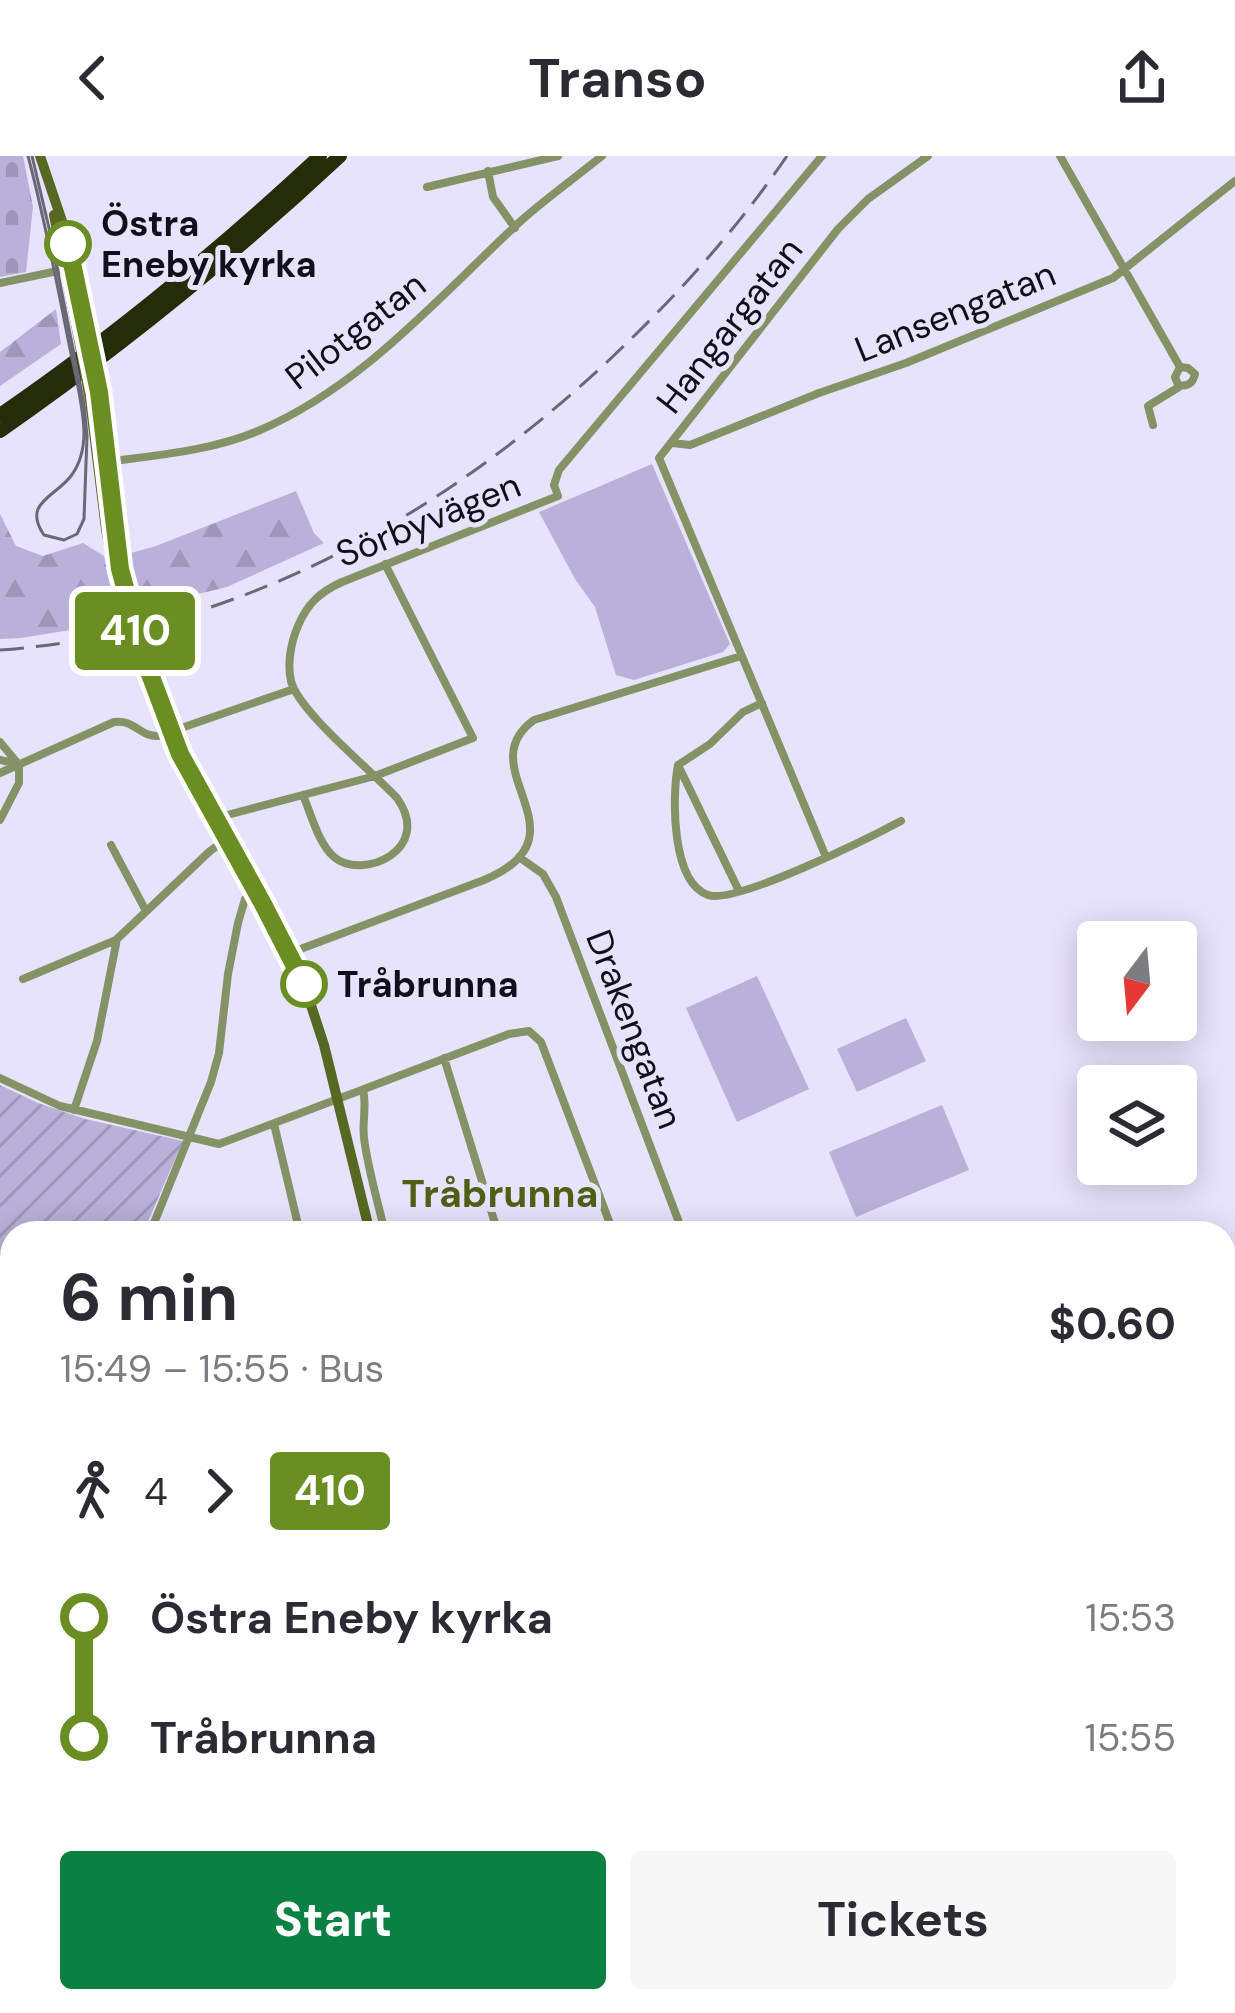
<!DOCTYPE html>
<html lang="en">
<head>
<meta charset="utf-8">
<style>
	:root { --surface:#fff; --page:#f7f7f7; --text:#2b2b33; --muted:#7c7c81; --accent:#0b8043 }
	body { margin:0; font-family:"DM Sans",sans-serif; background:var(--page); color:var(--text); height:100vh; display:flex; flex-direction:column; font-size:45px; white-space:nowrap }
	* { box-sizing:border-box; margin:0 }
	p { font-size:39px; color:var(--muted) }
	.icon { flex:none; width:66px; height:66px; fill:none; stroke:currentColor; stroke-width:2; stroke-linecap:round; stroke-linejoin:round }
	.map { position:relative; flex:1; overflow:hidden }
	.panel { position:absolute; left:0px; top:1065px; width:1236px; height:792px; display:flex; flex-direction:column; background:var(--surface); border-radius:36px 36px 0 0; box-shadow:0 6px 30px #0003 }
	.panel>* { flex:none }
	.badge { padding:0 24px; border-radius:9px; font-size:42px; line-height:78px }
	.needle { width:78px; rotate:196deg }
	.fabs { position:absolute; left:1077px; top:765px; display:grid; gap:24px }
	.fabs a { display:grid; place-items:center; width:120px; height:120px; border-radius:12px; background:var(--surface); box-shadow:0 6px 30px #0003; font-size:60px }
	.map>.badge { position:absolute; translate:-50% -50%; box-shadow:0 0 0 6px #fff }
	.legs { display:flex; align-items:center; gap:18px; height:132px; padding:0 60px; font-size:39px }
	.legs p { margin-inline-start:auto }
	.overview { display:flex; align-items:center; justify-content:space-between; height:204px; padding:0 60px }
	h1 { font-size:66px; font-weight:700; line-height:90px }
	.primary-button { display:flex; gap:24px; margin-top:auto; padding:24px 60px }
	.primary-button a { flex:1; height:138px; border-radius:12px; background:var(--accent); color:#fff; font-size:48px; font-weight:700; line-height:138px; text-align:center }
	.primary-button a+a { background:var(--page); color:var(--text) }
	ul { padding:0 60px; list-style:none }
	li { display:flex; align-items:center; gap:42px; height:120px; font-size:45px }
	li i { display:grid; place-items:center; width:18px; height:100%; margin:0 15px; background:currentColor }
	li i::after { content:''; width:30px; height:30px; margin:-15px; border:9px solid; border-radius:50%; background:var(--surface) }
	li p { margin-inline-start:auto }
	li:first-child i { background:linear-gradient(#0000 50%,currentColor 0) }
	li:last-child i { background:linear-gradient(currentColor 50%,#0000 0) }
	header { display:flex; justify-content:space-between; align-items:center; height:156px; padding:0 60px; background:var(--surface); font-size:54px; font-weight:700 }
	.map>svg:first-child { display:block }
</style>
</head>
<body>
<header><svg class="icon" aria-label="back" viewBox="0 0 24 24"><path d="M15 5l-7 7 7 7"/></svg>Transo<svg class="icon" aria-label="share" viewBox="0 0 24 24"><path d="M12 15V3M7 8l5-5 5 5M5 13v7h14v-7"/></svg></header>
<div class="map">
<svg width="1235" height="1857" viewBox="0 0 1235 1857">
	<defs>
		<pattern id="forest-firs" width="22" height="20" patternUnits="userSpaceOnUse" patternTransform="scale(3)"><rect width="22" height="20" fill="#b9b1d9"/><path d="M5 1l3.5 6h-7zM16 11l3.5 6h-7z" fill="#9e97ba"/></pattern>
		<pattern id="cemetery-stones" width="16" height="16" patternUnits="userSpaceOnUse" patternTransform="scale(3)"><rect width="16" height="16" fill="#b9b1d9"/><path d="M2 7V4a2 2 0 0 1 4 0v3zM10 15v-3a2 2 0 0 1 4 0v3z" fill="#9e97ba"/></pattern>
		<pattern id="garden-furrows" width="10" height="10" patternUnits="userSpaceOnUse" patternTransform="scale(3)"><rect width="10" height="10" fill="#b9b1d9"/><path d="M-1 1l2-2M0 10L10 0M9 11l2-2" fill="none" stroke="#9e97ba"/></pattern>
	</defs>
	<rect width="100%" height="100%" fill="#e8e3fc"/>
	<path fill="#b9b1d9" d="M652 308 730 488 723 496 634 524 616 519 595 451 575 423 539 356Z
		M757 820 809 933 737 966 686 852Z
		M906 862 926 905 857 936 837 893Z
		M942 949 969 1014 856 1061 829 996Z"/>
	<path fill="url(#forest-firs)" d="M56 153 61 188 0 230V196Z
		M296 335 314 377 324 387 227 431 140 452 130 434 131 397 156 390Z
		M0 358 16 390 43 400 83 387 104 400 117 461 108 468 21 482 0 483Z
		M0 1249 12 1260V1845H146L150 1857H0Z
		M239 1845H322L333 1853 358 1850 366 1857H197Z"/>
	<path fill="url(#cemetery-stones)" d="M0 0H23L33 51 26 116 0 121Z"/>
	<path fill="url(#garden-furrows)" d="M0 929 38 947 85 963 183 985 143 1077H12V1159L0 1149Z"/>
	<g fill="none" stroke-linecap="round" stroke-linejoin="round">
		<path stroke="#849265" stroke-width="8" d="M1060 0 1180 211 1175 221 1179 231 1148 250 1153 269
			M488 15 493 41 515 72
			M427 31 558 0
			M0 127 67 113
			M1178 229C1188 231 1193 227 1195 218L1188 212 1180 211
			M672 287 690 289 819 237 906 207 1113 122 1235 25
			M106 306C157 299 210 295 258 275 364 230 440 139 523 63 548 41 576 21 602 0
			M0 586 19 609
			M0 604 17 608
			M678 609C672 640 671 726 708 739 735 749 871 681 901 665
			M0 617 114 566C134 563 140 581 158 580L294 533
			M303 639C311 658 318 687 334 701 362 725 434 694 397 642 373 616 298 555 291 525 287 508 291 486 298 470 307 448 320 436 342 426L558 340 554 329 559 314 822 0
			M216 662 375 620 473 582 385 408
			M0 664 19 627V609
			M111 689 146 755
			M519 701 543 718 556 741 683 1077
			M826 701 659 302 838 73 868 43 928 0
			M739 735 678 609 710 588 743 556 762 547
			M290 797 484 724C592 679 467 612 534 564L741 500
			M23 823 116 784
			M444 902 498 1077
			M0 922 60 950 219 988 509 878 529 875 541 886 612 1073 603 1077
			M363 934C367 950 362 965 364 982 368 1014 378 1046 385 1077
			M74 954 97 885 117 783 210 695 227 683
			M274 968 300 1077
			M150 1077 211 926 219 897 228 818 238 767 245 743 255 733
			M1224 1188 1235 1190
			M0 1203 12 1214"/>
		<path stroke="#566821" stroke-width="10" d="M40 0 63 68 84 161
			M54 59 76 168
			M99 236 120 413 130 457
			M90 244 106 373 116 425
			M144 502 180 598 263 747 304 828 324 889 370 1077
			M583 1845 587 1857"/>
		<path stroke="#242d08" stroke-width="14" d="M0 259C112 182 220 93 320 0
			M0 275C119 192 234 99 340 0"/>
		<path stroke="#6a6777" stroke-width="3" d="M28 0C44 60 56 122 68 183 74 214 83 245 84 276 84 292 80 308 71 320 55 341 22 347 44 379L64 384 77 378 84 363 87 280 84 248 49 72 32 0"/>
		<path stroke="#6a6777" stroke-width="3" stroke-dasharray="24 12" stroke-linecap="butt" d="M0 494C233 477 439 363 607 206 674 143 735 76 787 0"/>
		<path stroke="#566821" stroke-width="10" d="M84 161 99 236
			M76 168 90 244
			M130 457 144 502"/>
	</g>
	<g fill="none" stroke-linecap="round" stroke-linejoin="round">
		<g stroke="#fff" stroke-width="27">
			<path id="line-1" d="M68 88 99 236 120 413 144 502 180 598 263 748 304 828"/>
		</g>
		<use href="#line-1" stroke="#6b8e23" stroke-width="18"/>
	</g>
	<g fill="#fff" stroke="#6b8e23" stroke-width="6">
		<circle cx="68" cy="88" r="21"/>
		<circle cx="304" cy="828" r="21"/>
	</g>
	<g text-anchor="middle" stroke-width="10" stroke-linejoin="round" paint-order="stroke">
		<g font-size="36" font-weight="bold" fill="#110f19" stroke="#e8e3fc" text-anchor="start">
			<text x="101" y="80">Östra<tspan x="101" dy="41">Eneby kyrka</tspan></text>
			<text x="337" y="841">Tråbrunna</text>
		</g>
		<g font-size="36" fill="#110f19" stroke="#e8e3fc">
			<text transform="translate(955 155) rotate(-22)" y="13">Lansengatan</text>
			<text transform="translate(729 169) rotate(-52)" y="13">Hangargatan</text>
			<text transform="translate(355 174) rotate(-38)" y="13">Pilotgatan</text>
			<text transform="translate(428 363) rotate(-22)" y="13">Sörbyvägen</text>
			<text transform="translate(635 873) rotate(69)" y="13">Drakengatan</text>
		</g>
		<g font-size="39" font-weight="bold" fill="#4e6016" stroke="#e8e3fc">
			<text x="500" y="1051">Tråbrunna</text>
		</g>
	</g>
</svg>
<div class="fabs">
<a><svg class="needle" viewBox="-14 -14 28 28"><path d="M0-13l5 13h-10z" fill="#e53935"/><path d="M0 13l5-13h-10z" fill="#7c7c81"/></svg></a>
<a><svg class="icon" aria-label="layers" viewBox="0 0 24 24"><path d="M12 4l9 5-9 5-9-5zM3 14l9 5 9-5"/></svg></a>
</div>
<b class="badge" style="left:135px;top:475px;background:#6b8e23;color:#fff">410</b>
<section class="panel">
<div class="overview"><div><h1>6 min</h1><p>15:49 – 15:55 · Bus</p></div><b>$0.60</b></div>
<div class="legs"><svg class="icon" aria-label="walk" viewBox="0 0 24 24"><circle cx="13" cy="4" r="2"/><path d="M13 8l-2 6 4 7M11 14l-3 7M7 12l3-4h3l4 4"/></svg>4<svg class="icon" aria-label="forward" viewBox="0 0 24 24"><path d="M9 5l7 7-7 7"/></svg><b class="badge" style="background:#6b8e23;color:#fff">410</b></div>
<ul>
<li><i style="color:#6b8e23"></i><b>Östra Eneby kyrka</b><p>15:53</p></li>
<li><i style="color:#6b8e23"></i><b>Tråbrunna</b><p>15:55</p></li>
</ul>
<div class="primary-button"><a>Start</a><a>Tickets</a></div>
</section>
</div>
</body>
</html>
